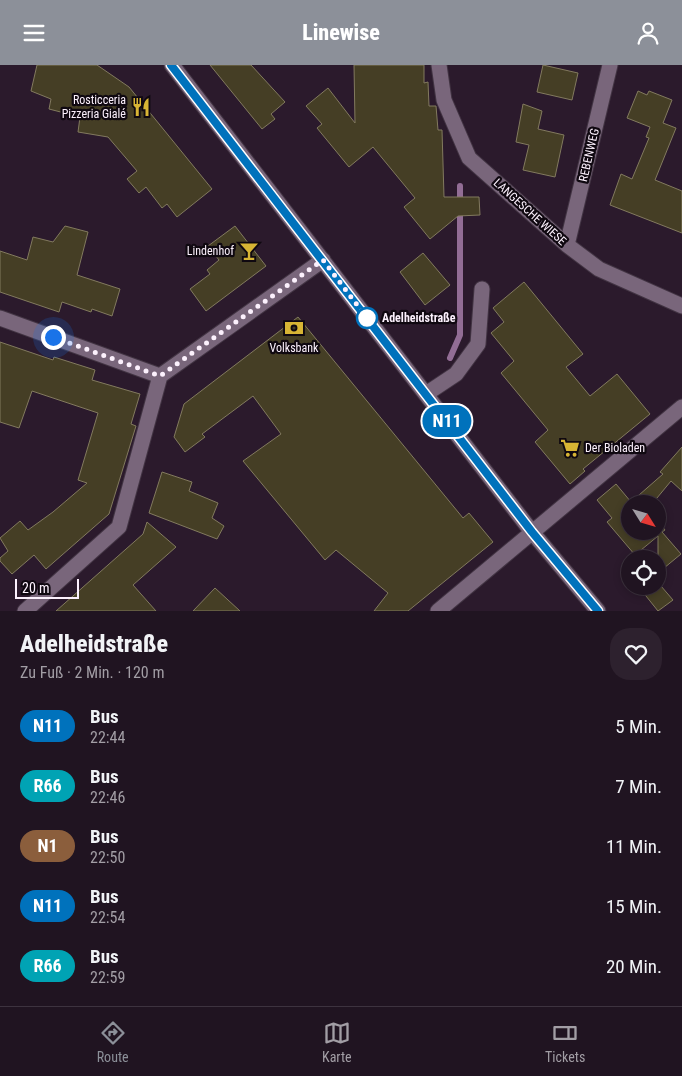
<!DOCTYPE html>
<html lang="de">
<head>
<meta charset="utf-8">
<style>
	:root { --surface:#201421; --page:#2d212e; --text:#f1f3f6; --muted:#a29ea5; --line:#3d333f; --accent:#8c9099 }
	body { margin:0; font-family:"Roboto Condensed",sans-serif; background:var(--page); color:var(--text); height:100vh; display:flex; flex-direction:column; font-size:19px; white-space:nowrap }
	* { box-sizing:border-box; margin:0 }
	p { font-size:16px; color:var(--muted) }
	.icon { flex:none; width:28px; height:28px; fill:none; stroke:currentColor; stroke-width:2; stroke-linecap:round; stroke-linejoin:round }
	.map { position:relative; height:546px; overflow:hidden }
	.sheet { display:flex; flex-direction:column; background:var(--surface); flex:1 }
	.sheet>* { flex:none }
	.badge { padding:0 10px; border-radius:16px; font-size:18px; line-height:32px }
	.needle { width:32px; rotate:127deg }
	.tools { position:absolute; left:621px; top:430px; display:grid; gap:10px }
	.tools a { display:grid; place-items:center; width:45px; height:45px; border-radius:50%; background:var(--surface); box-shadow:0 2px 8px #0003,0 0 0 1px var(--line); font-size:25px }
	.scale { position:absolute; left:15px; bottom:12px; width:64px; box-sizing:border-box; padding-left:5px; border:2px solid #fcf1fd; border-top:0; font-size:14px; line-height:18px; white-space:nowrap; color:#fcf1fd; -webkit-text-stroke:4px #0f0810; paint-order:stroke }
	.you { position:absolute; width:25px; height:25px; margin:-12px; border:4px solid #fff; border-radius:50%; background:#1a73e8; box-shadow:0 0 0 8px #1a73e833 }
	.map>.badge { position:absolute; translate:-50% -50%; box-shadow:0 0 0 2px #fff }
	.round { display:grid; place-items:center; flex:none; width:52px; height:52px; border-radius:20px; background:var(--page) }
	.summary { display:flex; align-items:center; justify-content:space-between; height:85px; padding:0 20px }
	h1 { font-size:24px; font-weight:800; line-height:38px }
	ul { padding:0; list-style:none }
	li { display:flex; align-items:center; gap:15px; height:60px; padding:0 20px }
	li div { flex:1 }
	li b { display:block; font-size:19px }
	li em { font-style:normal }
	li .badge { min-width:55px; font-weight:700; text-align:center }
	header { display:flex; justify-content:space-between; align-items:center; height:65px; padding:0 20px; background:var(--accent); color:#fff; font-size:22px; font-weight:800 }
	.dock { display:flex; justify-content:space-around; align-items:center; height:70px; border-top:1px solid var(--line); background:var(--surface); font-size:14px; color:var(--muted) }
	.dock a { display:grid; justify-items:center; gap:2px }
	.dock .current { color:var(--accent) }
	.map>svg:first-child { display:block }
</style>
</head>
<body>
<header><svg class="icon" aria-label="menu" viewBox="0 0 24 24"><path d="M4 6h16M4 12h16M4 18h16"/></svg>Linewise<svg class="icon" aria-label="person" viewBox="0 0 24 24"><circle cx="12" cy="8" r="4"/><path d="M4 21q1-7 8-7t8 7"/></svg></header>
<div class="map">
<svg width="682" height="546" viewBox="0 0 682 546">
	<rect width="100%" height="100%" fill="#2b1a2c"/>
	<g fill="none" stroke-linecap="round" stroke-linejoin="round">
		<path stroke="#926d95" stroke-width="6" d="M450 293 460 270V121"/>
	</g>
	<path fill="#453e25" stroke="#827a5f" d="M37 0H97L129 22 212 124 177 152 167 139 162 143 146 122 139 128 127 114 137 106 108 72 78 67 80 52 49 44 51 34 31 26Z
		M210 0H251L285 37 271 49 275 54 262 64Z
		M354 0H424V18L428 17 429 41H436L438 65H442L444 132H479L480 150 458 151 430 174 404 142 415 133 373 82 349 102 317 63 322 59 306 41 328 23 355 58Z
		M543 0 578 8 572 35 537 27Z
		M638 26 647 30 649 26 672 35 663 58 676 63 655 115 682 126V168L610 140 621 109 632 114 649 73 646 72 650 62 627 53Z
		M523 39 542 46 538 64 564 70 555 112 523 105 529 80 516 77Z
		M65 161 88 167 77 210 120 224 112 251 92 244 91 247 62 237 59 247 0 227V186L27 195 33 172 53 177Z
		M235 161 266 201 206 246 190 224 210 209 207 205 219 195 208 181Z
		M423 188 450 220 425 240 400 207Z
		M524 217 583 289 566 302 590 331 617 309 650 349 583 404 585 406 570 419 535 377 548 365 501 308 514 296 491 268 504 257 493 243Z
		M298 252 463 453 469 448 493 477 408 546H374L388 528 336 485 325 495 243 396 281 369 253 331 202 369 205 372 185 387 174 372 184 339Z
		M0 277 53 295 54 292 95 305 92 315 140 329 131 359 136 361 109 449 46 504 34 490 12 509 0 496V493L8 486 0 473 20 456 28 465 53 447 87 418 78 415 98 348 32 326 19 363 0 357Z
		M682 382V426L671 416 652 439H630V466H658V456L665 465 662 467 681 489 658 508V471L635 490 607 457 612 453 597 435 616 419 631 437 663 409 660 407Z
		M162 407 192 417 189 426 218 438 212 453 224 461 217 474 149 448Z
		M147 457 176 482 133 520 156 546H56L143 469Z
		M638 521H661L673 535 658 546Z
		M215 523 240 546H193Z"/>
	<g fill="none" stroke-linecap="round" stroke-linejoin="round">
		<g stroke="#423443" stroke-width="17">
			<path id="minor" d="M172 0 532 467 598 546
				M439 0 444 35 469 93 567 180 599 204 682 241
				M567 180 610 0
				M0 253 160 311 323 195
				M426 329 456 309 478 279 482 224
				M25 546 119 462 160 311
				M438 546 682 342"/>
		</g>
		<use href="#minor" stroke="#79667b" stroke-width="15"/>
	</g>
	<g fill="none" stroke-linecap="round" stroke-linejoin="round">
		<g stroke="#fff" stroke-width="11">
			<path id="line" d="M171 0 532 467 598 546"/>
		</g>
		<use href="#line" stroke="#0072bc" stroke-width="8"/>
		<path stroke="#fcf1fd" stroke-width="5" stroke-dasharray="0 9" d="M53 272 160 311 323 195 367 253"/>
	</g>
	<defs>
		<g id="restaurant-bare" transform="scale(1.5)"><path d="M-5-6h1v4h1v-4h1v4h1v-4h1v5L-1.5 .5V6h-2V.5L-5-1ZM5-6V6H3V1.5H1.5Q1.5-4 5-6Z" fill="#d7b434" stroke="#0f0810" stroke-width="2.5" paint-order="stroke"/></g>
		<g id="bar-bare" transform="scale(1.5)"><path d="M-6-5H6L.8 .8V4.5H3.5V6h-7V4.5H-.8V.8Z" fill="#d7b434" stroke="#0f0810" stroke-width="2.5" paint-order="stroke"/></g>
		<g id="bank-bare" transform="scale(1.5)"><path d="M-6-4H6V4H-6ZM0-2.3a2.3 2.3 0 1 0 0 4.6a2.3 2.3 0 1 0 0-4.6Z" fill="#d7b434" stroke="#0f0810" stroke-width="2.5" paint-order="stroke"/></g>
		<g id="supermarket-bare" transform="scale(1.5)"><path d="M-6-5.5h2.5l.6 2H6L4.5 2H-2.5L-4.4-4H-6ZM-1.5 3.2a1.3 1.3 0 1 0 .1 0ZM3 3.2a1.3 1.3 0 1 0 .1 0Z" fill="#d7b434" stroke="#0f0810" stroke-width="2.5" paint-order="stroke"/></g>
	</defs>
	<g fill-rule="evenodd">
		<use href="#restaurant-bare" x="141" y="42"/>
		<use href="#bar-bare" x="249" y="186"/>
		<use href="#bank-bare" x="294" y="263"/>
		<use href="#supermarket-bare" x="570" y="383"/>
	</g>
	<circle fill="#fff" stroke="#0072bc" stroke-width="2.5" cx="367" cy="253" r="10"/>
	<g text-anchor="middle" stroke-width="4.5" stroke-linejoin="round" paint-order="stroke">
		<g font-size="12" fill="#fcf1fd" stroke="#0f0810" text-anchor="end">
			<text x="126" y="39">Rosticceria<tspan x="126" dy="14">Pizzeria Gialé</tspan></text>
			<text x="234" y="190">Lindenhof</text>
			<text x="294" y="287" text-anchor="middle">Volksbank</text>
			<text x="585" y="387" text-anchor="start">Der Bioladen</text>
		</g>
		<g font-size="12" fill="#fcf1fd" stroke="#0f0810">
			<text transform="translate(589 90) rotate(-77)" y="4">REBENWEG</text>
			<text transform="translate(530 147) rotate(42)" y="4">LANGESCHE WIESE</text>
		</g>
		<g font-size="12" font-weight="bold" fill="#fcf1fd" stroke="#0f0810" text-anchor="start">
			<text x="382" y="257">Adelheidstraße</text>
		</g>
	</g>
</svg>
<div class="tools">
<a><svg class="needle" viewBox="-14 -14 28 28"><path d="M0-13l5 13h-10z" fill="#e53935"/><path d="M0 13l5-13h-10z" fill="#a29ea5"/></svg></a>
<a><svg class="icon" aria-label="locate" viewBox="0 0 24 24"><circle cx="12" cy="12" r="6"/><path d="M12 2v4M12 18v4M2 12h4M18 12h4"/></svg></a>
</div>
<div class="scale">20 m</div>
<div class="you" style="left:53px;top:272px"></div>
<b class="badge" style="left:447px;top:356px;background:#0072bc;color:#fff">N11</b>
</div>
<section class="sheet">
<div class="summary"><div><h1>Adelheidstraße</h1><p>Zu Fuß · 2 Min. · 120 m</p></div><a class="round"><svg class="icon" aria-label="heart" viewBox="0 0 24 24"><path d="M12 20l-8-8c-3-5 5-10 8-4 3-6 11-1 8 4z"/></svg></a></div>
<ul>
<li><span class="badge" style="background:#0072bc;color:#fff">N11</span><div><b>Bus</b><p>22:44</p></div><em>5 Min.</em></li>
<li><span class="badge" style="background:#00a3b4;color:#fff">R66</span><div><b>Bus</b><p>22:46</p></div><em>7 Min.</em></li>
<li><span class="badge" style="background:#8b5e3c;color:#fff">N1</span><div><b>Bus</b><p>22:50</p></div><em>11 Min.</em></li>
<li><span class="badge" style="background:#0072bc;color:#fff">N11</span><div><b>Bus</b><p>22:54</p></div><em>15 Min.</em></li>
<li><span class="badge" style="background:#00a3b4;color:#fff">R66</span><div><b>Bus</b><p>22:59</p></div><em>20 Min.</em></li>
</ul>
</section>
<nav class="dock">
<a class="current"><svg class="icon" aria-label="directions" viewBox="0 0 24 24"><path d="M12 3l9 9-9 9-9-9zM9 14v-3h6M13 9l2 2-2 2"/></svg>Route</a>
<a><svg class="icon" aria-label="map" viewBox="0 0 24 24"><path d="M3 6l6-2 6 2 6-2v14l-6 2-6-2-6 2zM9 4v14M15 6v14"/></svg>Karte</a>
<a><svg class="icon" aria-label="tickets" viewBox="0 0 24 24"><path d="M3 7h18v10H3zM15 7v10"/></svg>Tickets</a>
</nav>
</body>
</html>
